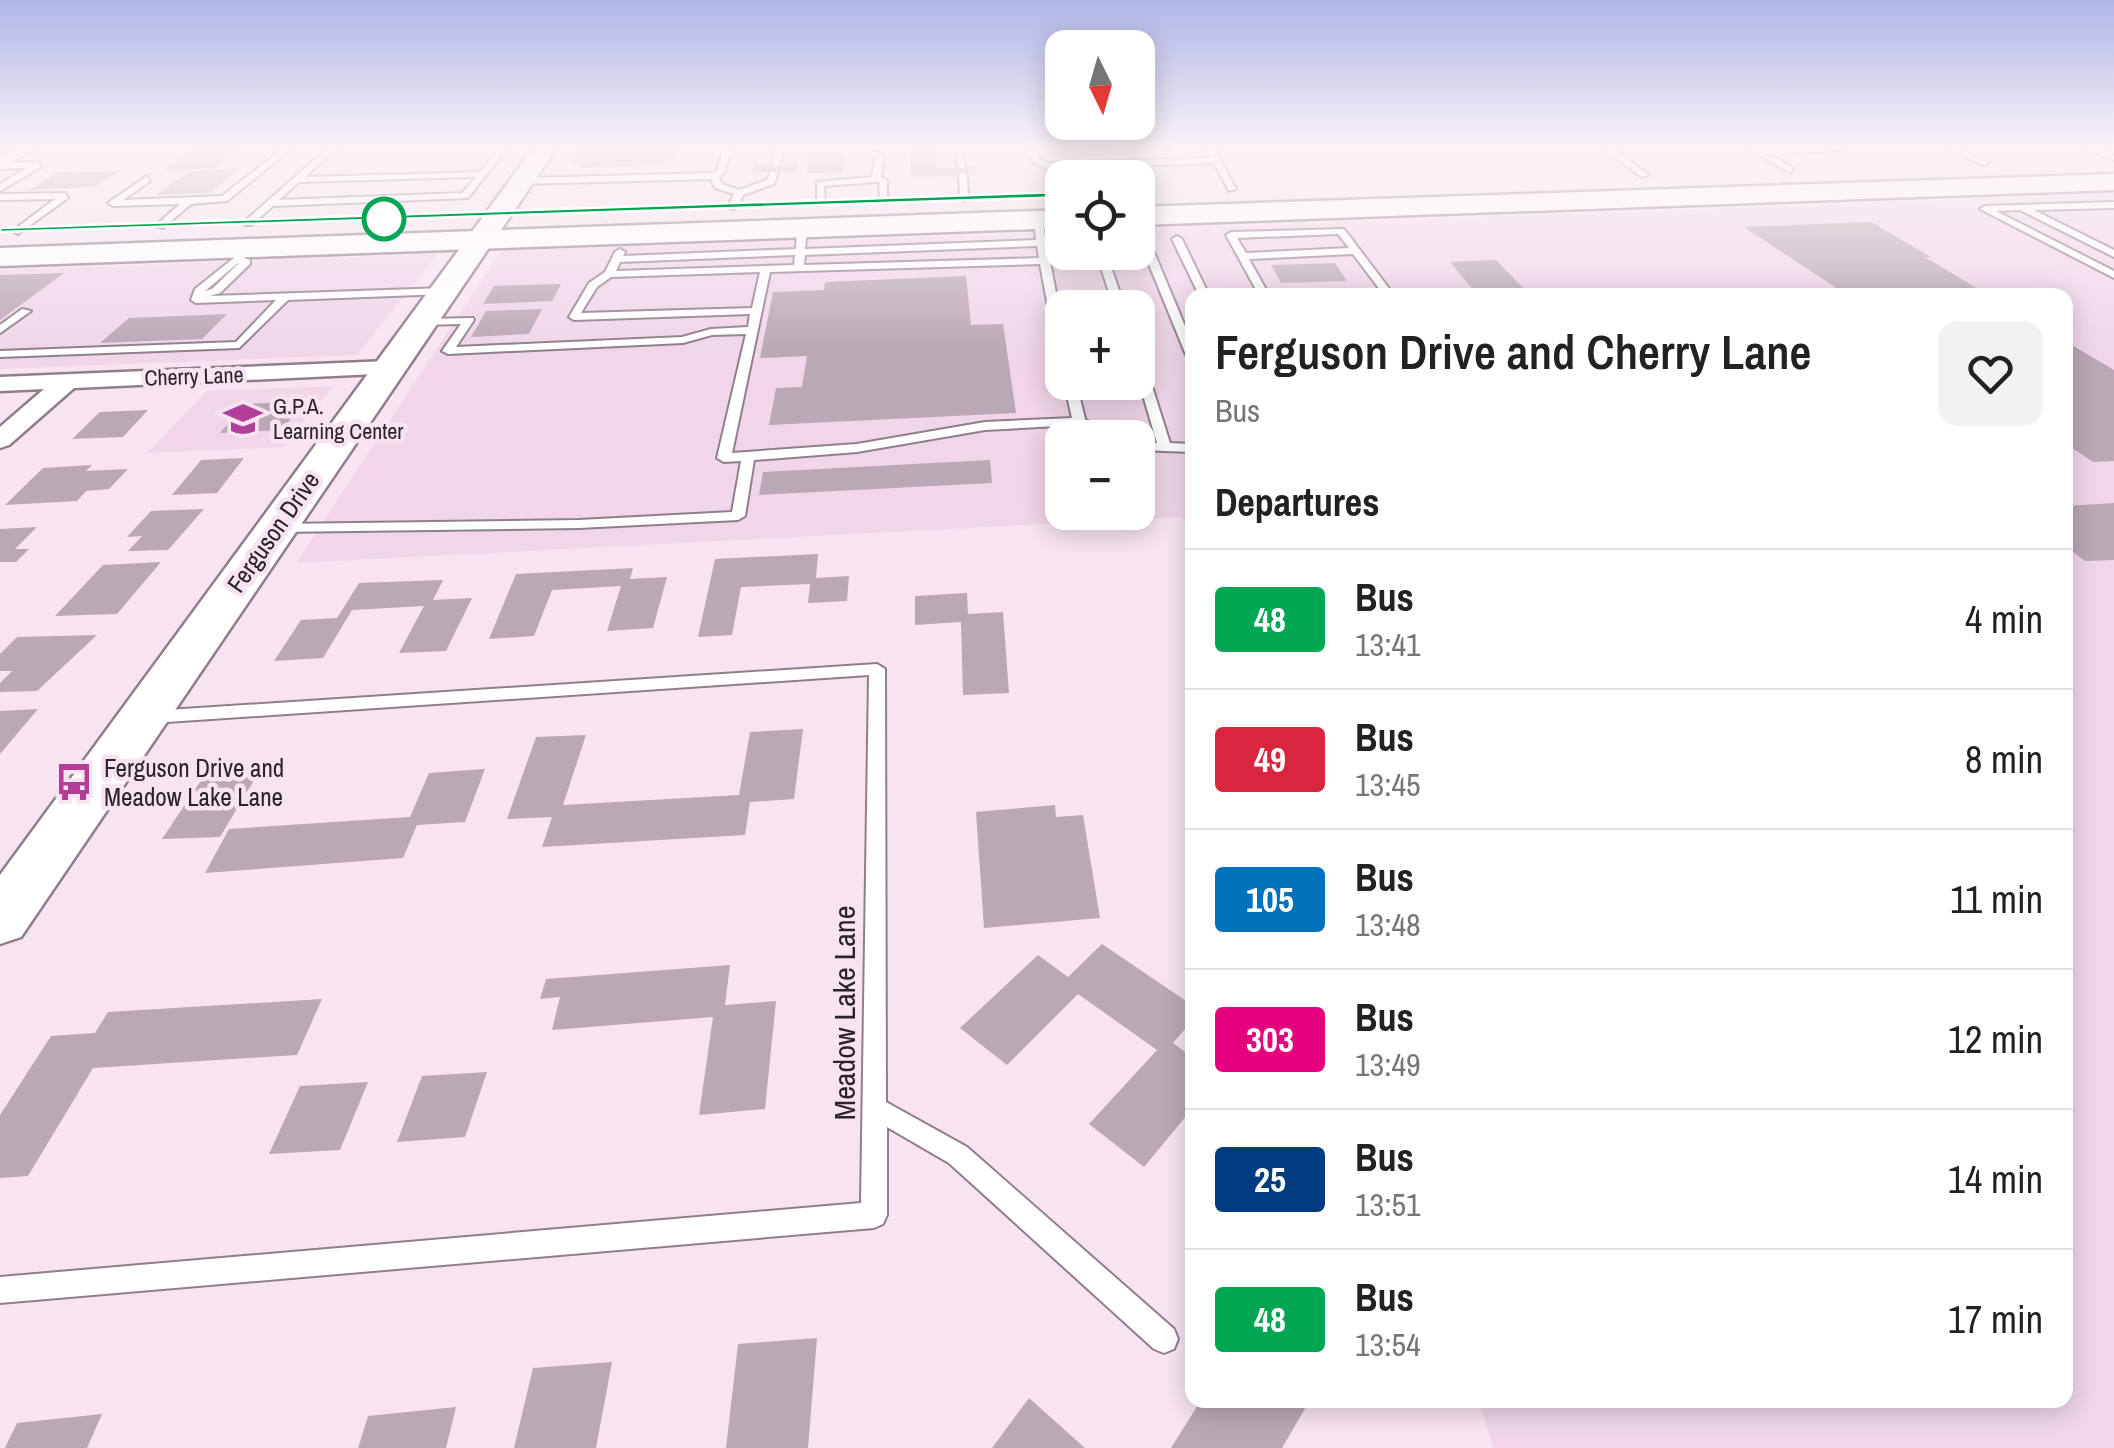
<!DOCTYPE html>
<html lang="en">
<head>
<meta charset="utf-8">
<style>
	:root { --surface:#fff; --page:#f2f2f2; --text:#222; --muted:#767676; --line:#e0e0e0 }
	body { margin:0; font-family:"Archivo Narrow",sans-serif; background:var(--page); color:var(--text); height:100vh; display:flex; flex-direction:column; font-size:38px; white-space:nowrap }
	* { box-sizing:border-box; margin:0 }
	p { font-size:32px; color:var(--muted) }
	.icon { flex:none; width:55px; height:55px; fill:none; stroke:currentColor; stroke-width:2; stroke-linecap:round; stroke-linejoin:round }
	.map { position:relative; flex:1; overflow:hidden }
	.details { position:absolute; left:1185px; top:288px; width:888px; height:1120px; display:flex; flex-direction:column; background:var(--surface); border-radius:20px; box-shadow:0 5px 25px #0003 }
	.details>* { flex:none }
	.badge { padding:0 20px; border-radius:8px; font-size:35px; line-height:65px }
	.needle { width:65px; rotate:175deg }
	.tools { position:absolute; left:1045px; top:30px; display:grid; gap:20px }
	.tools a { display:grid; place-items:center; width:110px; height:110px; border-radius:20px; background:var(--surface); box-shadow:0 5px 25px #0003; font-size:50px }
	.map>.badge { position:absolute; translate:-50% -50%; box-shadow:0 0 0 5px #fff }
	h2 { padding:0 30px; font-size:38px; line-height:90px }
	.round { display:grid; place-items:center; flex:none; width:105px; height:105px; border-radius:20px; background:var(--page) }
	.overview { display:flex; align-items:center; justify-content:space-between; height:170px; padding:0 30px }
	h1 { font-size:48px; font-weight:600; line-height:75px }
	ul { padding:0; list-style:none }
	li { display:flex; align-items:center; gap:30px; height:140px; padding:0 30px; border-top:2px solid var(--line) }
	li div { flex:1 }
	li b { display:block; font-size:38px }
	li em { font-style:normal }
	li .badge { min-width:110px; font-weight:700; text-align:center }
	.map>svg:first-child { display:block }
</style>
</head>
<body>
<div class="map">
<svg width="2114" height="1448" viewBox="0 0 2114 1448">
	<rect width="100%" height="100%" fill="#f7e4f0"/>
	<path fill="#f0d6e8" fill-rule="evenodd" d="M2114 194V1448H1494L1478 1400H2065V295H1192V545L1182 517 296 563 501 251 1062 232V252H1138V229ZM1062 308H1138V382H1062ZM1062 438H1138V512H1062Z
		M438 254 357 355 0 369V270Z
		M333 386 284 447 147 453 207 391Z"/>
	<path fill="#baa8b4" d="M197 146H242L214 168 165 170Z
		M590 146H681L675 160H665L663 165 578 168 581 163H572L582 148Z
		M910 146H936L937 168 975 167 976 175 911 177Z
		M1046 146H1173L1176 153 1048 156Z
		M845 151 843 172 807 173 811 152Z
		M798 163 796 172 752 173 754 164Z
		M240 169 209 193 156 195 190 171Z
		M119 171 95 187 29 190 56 173Z
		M1871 222 1931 257H1925L1988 295H1847L1744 227Z
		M1496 260 1525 290 1475 292 1450 262Z
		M1335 263 1347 281 1281 283 1271 265Z
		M64 273 0 320V275Z
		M966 276 971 325 1003 324 1016 413 769 425 776 388 802 387 807 356 760 358 773 292 824 290 825 282Z
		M561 284 552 301 483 304 494 286Z
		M1637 288 1645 295H1595L1589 290Z
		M542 309 529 334 471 337 486 311Z
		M227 314 202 339 100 343 129 318Z
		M2065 341 2114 370V461L2093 462 2065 443Z
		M304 401 282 430 220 433 245 404Z
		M148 410 123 437 72 439 100 412Z
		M244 458 217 493 172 495 201 460Z
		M990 460 992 483 759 495 763 472Z
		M92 465 86 471 128 469 109 489 86 491 77 501 5 505 43 468Z
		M1062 479V515L1052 516 1045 480Z
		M2114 503V560L2085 561 2065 546V506Z
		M204 509 168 550 128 551 142 536 127 537 151 511Z
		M37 527 15 549H29L16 562H0V529Z
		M818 554 816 578 849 576 847 601 808 603 810 584 741 587 732 635 698 637 715 559Z
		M161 562 117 614 55 616 103 565Z
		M633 568 630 579 667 577 653 628 607 631 621 586 552 590 534 636 489 639 516 574Z
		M443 580 433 600 472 598 446 651 399 653 424 606 352 610 323 658 274 661 301 620 337 618 359 583Z
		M967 593 968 614 1003 612 1009 693 963 695 961 622 915 625V596Z
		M97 635 37 691 0 692V683L12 671H0V654L17 637Z
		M38 709 0 754V711Z
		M803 729 794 799 750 802 745 835 542 847 552 817 507 819 536 737 586 735 563 805 739 795 750 732Z
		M264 764 220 837 162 839 210 767Z
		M485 769 465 822 417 825 403 858 205 873 229 829 410 817 429 773Z
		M1055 805 1056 817 1083 815 1100 918 984 928 976 812Z
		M1102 944 1192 1005V1021L1173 1043 1192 1057V1109L1144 1167 1089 1124 1157 1050 1078 994 1007 1065 960 1028 1038 955 1068 977Z
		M730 965 725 1005 776 1001 765 1109 699 1115 713 1017 552 1030 560 997 540 999 546 979Z
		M322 999 297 1055 93 1068 28 1176 0 1178V1115L51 1036 95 1033 108 1012Z
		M487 1072 465 1137 397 1142 422 1076Z
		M368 1082 340 1150 269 1154 300 1086Z
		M817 1338 808 1448H726L738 1344Z
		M612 1362 596 1448H514L533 1368Z
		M1029 1398 1085 1448H992Z
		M1201 1400H1310L1282 1448H1171Z
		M456 1407 446 1448H358L368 1416Z
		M102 1414 87 1448H5L17 1423Z"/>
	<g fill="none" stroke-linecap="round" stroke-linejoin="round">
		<g stroke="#907f8b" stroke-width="4">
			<path id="lane" d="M286 146H295L227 201 191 204 163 228 155 226 180 204 113 206 108 203 147 176 150 181 123 200 222 196Z
				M330 146H339L305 177 480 172 501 146H509L468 198 273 206 251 225H245V221ZM476 177 462 193 279 200 299 182Z
				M725 146H733L724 173 719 177 722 184 739 190 767 180 771 171 778 173 774 184 743 195 738 206 733 209 728 206 734 194 715 188 711 179 522 184 518 181 522 178 712 173 716 172Z
				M775 146H783L780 164 776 167 772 164Z
				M861 146H869L870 150 884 155 881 177 887 180V203L880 201 879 182H876L824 186 825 203 817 205V182L872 177 876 156 863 153Z
				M955 146H963L965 169 958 167Z
				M1028 146H1036L1040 160 1048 163 1211 158 1205 146H1213L1236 189 1229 191 1214 163 1047 169 1033 163Z
				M1599 146H1609L1649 175 1642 177Z
				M1744 146H1754L1762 150 1836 148 1840 150 1770 155 1793 168 1790 173Z
				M1943 146H1954L1989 163 1982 165Z
				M2080 146H2092L2114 155V160Z
				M38 162 41 167 0 191V184L27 168 0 169V163Z
				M963 172 967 175 968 198 964 201 960 198 959 175Z
				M65 193 68 198 18 234 13 231 15 229 55 199 0 200V194Z
				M2114 202V208L2034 210 2114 250V257L2020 210 1996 211 2114 271V278L1980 209 1985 206Z
				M1034 218 1042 220 1062 324V353L1056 350 1040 264 770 272 732 453 857 444 985 422 1072 418 1064 382H1076L1085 419 1110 438H1095L1076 425 985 430 857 452 754 460 745 516 738 520 579 528 277 532 270 528 277 524 579 520 732 512 741 461 724 462 717 458 746 334 712 335 683 343 448 354 442 351 461 324 422 325 417 322 422 319 473 318 474 320 456 347 682 337 711 329 748 327 750 314 574 320 569 317 589 283 605 272 615 252 620 249 625 252 623 256 796 249 797 228 802 225 807 228 805 249 1036 240ZM1037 246 1039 258 804 265 805 255ZM795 255 794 265 616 271 620 262ZM760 272 752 308 581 313 597 287 611 277Z
				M1344 229 1394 295H1384L1353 254 1249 259 1269 295H1259L1226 235 1231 232ZM1338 234 1349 248 1246 253 1237 238Z
				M1177 236 1182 239 1209 295H1199L1172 239Z
				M1144 237 1149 240 1192 343V358L1186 355 1139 240Z
				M250 245 255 248 244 258 250 260V264L220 293 210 296 445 288 450 291 445 294 288 300 239 348 0 357V351L236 342 276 300 196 303 191 300 195 289ZM239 263 212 289 205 291 238 263Z
				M1096 252H1106L1125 308H1114Z
				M22 309 31 311 0 333V325Z
				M1138 358 1144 361 1170 443 1192 444V452L1138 450V442L1157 443 1138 378Z
				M877 664 885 669 886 1102 967 1147 1174 1329 1178 1339 1174 1349 1164 1353 1154 1349 949 1163 887 1127V1215L883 1224 874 1228 0 1303V1277L861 1203 869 675 152 723 143 717 152 711Z"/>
		</g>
		<g stroke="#907f8b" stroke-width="5">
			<path id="street" d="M19 146H39L0 169V157Z
				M389 361 401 368 397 373 74 388 9 445 0 448V427L44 389 0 391V377Z"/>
		</g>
		<g stroke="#907f8b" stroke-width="5">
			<path id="secondary" d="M535 146H558L21 937 0 944V875Z"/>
		</g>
		<g stroke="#907f8b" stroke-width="5">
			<path id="highway" d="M2114 174V190L1138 225V207Z
				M1062 210V228L0 266V248Z"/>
		</g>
		<use href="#lane" fill="#fff" fill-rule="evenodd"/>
		<use href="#street" fill="#fff" fill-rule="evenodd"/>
		<use href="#secondary" fill="#fff" fill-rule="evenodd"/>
		<use href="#highway" fill="#fff" fill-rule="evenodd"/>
	</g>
	<linearGradient id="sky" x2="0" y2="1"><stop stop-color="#aeb5e7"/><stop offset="0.42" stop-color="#fbf3f8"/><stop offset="1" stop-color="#fbf3f8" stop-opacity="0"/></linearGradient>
	<rect width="2114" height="349" fill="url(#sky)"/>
	<path fill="#00a651" stroke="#fff" stroke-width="2.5" d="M1062 192 1066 197 0 232V228Z"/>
	<defs>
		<g id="school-bare" transform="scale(3)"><path d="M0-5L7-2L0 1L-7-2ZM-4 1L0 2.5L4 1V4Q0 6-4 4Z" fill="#b13e98" stroke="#f7e4f0" stroke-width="2.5" paint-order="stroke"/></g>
		<g id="bus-bare" transform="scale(3)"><path d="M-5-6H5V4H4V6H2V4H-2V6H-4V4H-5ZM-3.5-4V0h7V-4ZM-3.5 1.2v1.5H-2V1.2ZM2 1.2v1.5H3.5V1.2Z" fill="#b13e98" stroke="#f7e4f0" stroke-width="2.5" paint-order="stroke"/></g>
	</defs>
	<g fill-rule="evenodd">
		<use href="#school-bare" x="243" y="419"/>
		<use href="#bus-bare" x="74" y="782"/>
	</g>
	<circle fill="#fff" stroke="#00a651" stroke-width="5" cx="384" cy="219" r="20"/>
	<g text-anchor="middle" stroke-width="9" stroke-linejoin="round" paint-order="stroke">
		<g font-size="22" fill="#2a2328" stroke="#f7e4f0">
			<text transform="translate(194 376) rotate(-2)" y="8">Cherry Lane</text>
		</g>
		<g font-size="22" fill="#2a2328" stroke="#f7e4f0" text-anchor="start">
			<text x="273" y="414">G.P.A.<tspan x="273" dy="25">Learning Center</tspan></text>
		</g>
		<g font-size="25" fill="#2a2328" stroke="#f7e4f0">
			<text transform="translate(273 532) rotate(-55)" y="9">Ferguson Drive</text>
		</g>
		<g font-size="25" fill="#2a2328" stroke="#f7e4f0" text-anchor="start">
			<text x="104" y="777">Ferguson Drive and<tspan x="104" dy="29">Meadow Lake Lane</tspan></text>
		</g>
		<g font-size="30" fill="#2a2328" stroke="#f7e4f0">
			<text transform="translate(845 1013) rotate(-90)" y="10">Meadow Lake Lane</text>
		</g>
	</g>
</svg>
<div class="tools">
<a><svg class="needle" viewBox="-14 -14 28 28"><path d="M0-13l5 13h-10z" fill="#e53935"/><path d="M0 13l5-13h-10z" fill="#767676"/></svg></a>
<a><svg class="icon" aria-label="locate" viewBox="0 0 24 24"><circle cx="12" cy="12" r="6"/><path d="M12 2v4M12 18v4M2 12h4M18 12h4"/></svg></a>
<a>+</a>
<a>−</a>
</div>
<section class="details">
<div class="overview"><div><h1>Ferguson Drive and Cherry Lane</h1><p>Bus</p></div><a class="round"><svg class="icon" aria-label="heart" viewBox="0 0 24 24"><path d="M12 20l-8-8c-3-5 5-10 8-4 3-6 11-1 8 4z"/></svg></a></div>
<h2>Departures</h2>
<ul>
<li><span class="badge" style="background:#00a651;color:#fff">48</span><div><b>Bus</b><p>13:41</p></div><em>4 min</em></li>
<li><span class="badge" style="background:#d7263d;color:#fff">49</span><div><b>Bus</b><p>13:45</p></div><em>8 min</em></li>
<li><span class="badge" style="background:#0072bc;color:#fff">105</span><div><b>Bus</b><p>13:48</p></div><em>11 min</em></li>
<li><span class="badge" style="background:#e6007e;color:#fff">303</span><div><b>Bus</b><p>13:49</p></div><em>12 min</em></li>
<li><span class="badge" style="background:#003b80;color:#fff">25</span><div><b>Bus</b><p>13:51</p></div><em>14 min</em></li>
<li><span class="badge" style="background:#00a651;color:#fff">48</span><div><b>Bus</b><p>13:54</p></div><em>17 min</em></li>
</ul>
</section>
</div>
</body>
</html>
